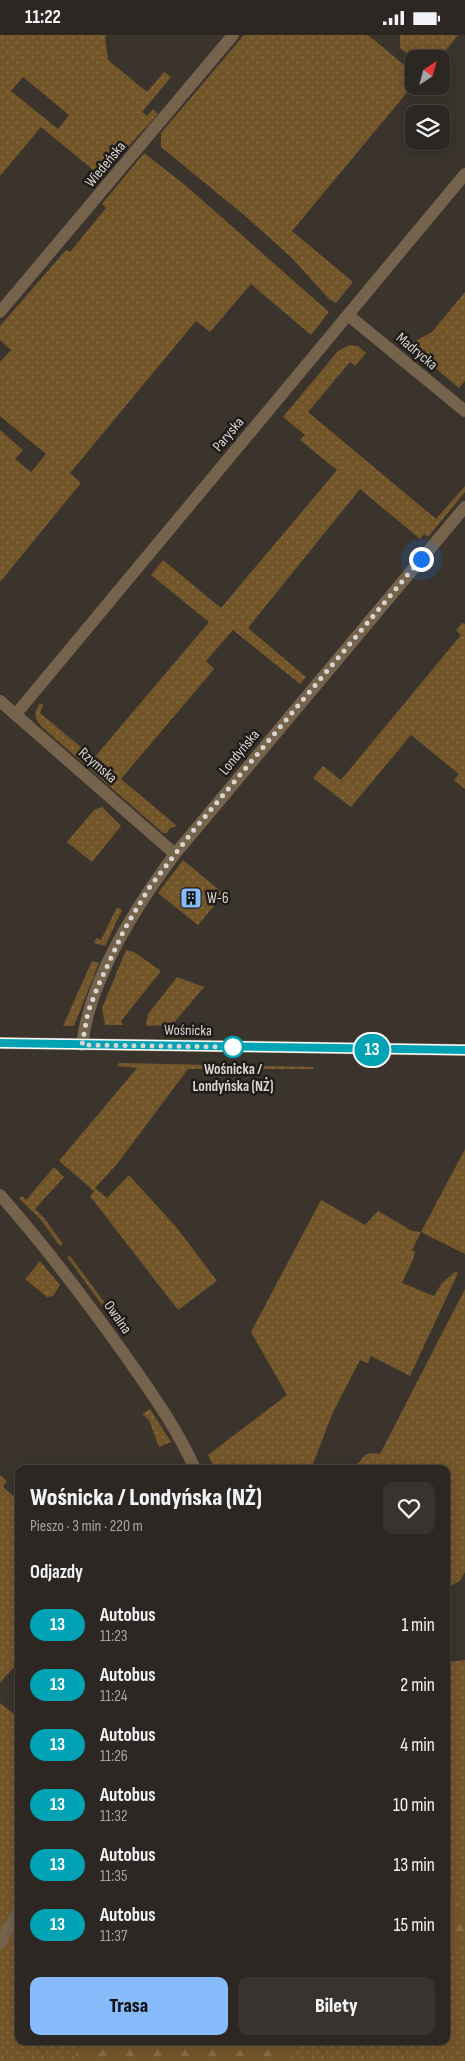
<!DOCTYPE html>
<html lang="pl">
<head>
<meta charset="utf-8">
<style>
	:root { --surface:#2c2722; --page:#38332f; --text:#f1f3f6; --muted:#a6a5a5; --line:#484440; --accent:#87bbfb }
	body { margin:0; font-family:"Sofia Sans Condensed",sans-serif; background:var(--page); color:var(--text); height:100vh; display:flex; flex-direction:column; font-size:19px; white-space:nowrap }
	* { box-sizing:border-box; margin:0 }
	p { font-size:16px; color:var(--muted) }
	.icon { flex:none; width:28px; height:28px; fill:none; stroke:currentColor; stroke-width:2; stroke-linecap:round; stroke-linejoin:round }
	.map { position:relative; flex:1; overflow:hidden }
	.side { position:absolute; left:15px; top:1430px; width:435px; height:580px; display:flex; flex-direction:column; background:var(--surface); border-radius:10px; box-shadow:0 2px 12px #0003,0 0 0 1px var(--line) }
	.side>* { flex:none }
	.badge { padding:0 10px; border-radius:16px; font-size:18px; line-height:32px }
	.needle { width:32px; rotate:36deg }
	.tools { position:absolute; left:405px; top:15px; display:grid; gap:10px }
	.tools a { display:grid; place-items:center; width:45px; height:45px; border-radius:10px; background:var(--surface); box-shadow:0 2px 12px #0003,0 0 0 1px var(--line); font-size:25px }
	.you { position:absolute; width:25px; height:25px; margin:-12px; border:4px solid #fff; border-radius:50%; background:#1a73e8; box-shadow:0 0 0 8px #1a73e833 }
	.map>.badge { position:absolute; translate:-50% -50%; box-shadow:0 0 0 2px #fff }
	h2 { padding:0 15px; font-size:19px; line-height:45px }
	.round { display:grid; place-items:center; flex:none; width:52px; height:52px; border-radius:10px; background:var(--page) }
	.head { display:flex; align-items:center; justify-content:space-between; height:85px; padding:0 15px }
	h1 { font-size:24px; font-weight:800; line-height:38px }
	.cta { display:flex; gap:10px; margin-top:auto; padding:10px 15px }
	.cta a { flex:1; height:58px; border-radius:10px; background:var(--accent); color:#111; font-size:20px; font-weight:800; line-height:58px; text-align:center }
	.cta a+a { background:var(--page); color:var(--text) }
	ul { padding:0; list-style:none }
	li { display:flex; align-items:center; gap:15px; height:60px; padding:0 15px }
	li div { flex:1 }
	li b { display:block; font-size:19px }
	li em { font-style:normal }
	li .badge { min-width:55px; font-weight:700; text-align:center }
	.status { display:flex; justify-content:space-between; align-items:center; height:35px; padding:0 25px; background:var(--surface); direction:ltr }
	.status svg { height:14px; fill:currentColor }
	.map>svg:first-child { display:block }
</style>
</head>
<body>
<div class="status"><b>11:22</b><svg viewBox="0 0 49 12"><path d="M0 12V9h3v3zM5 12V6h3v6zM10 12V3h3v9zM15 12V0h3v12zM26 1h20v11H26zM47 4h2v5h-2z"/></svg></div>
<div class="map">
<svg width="465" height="2026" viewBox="0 0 465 2026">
	<defs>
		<pattern id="green-dots" width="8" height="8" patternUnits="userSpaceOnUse" patternTransform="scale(1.25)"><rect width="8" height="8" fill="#73552a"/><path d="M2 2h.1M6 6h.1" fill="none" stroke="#866d48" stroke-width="1.8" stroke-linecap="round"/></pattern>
		<pattern id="forest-firs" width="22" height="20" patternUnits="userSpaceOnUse" patternTransform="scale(1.25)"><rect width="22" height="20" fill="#73552a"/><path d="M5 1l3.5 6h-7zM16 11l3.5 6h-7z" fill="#866d48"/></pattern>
	</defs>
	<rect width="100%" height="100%" fill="#3a342d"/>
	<path fill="url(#green-dots)" fill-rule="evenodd" d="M0 0H107L105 2 108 25 147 57 164 37 171 42 142 77 147 81 153 74 158 79 115 126 111 123 89 150 85 146 93 136 92 134 41 92 0 141ZM23 42 69 80 58 94 11 56Z
		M244 0H368L414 38V49L292 196 353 247 336 268 329 264 291 222 244 180 161 112V98Z
		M400 0H458L439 24H414L400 13Z
		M144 118 185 150 329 277 311 300 251 249 210 297 196 286 70 438 81 448 0 547V395L23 415 15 424 31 437 46 419 0 381V326H1L11 315 0 305V291L66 215 70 217 106 173 102 169Z
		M465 257V346L459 353 408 310 432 297Z
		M349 310 358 311 366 318 355 331 350 327 308 377 436 484 465 451V457L428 502 424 499 420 504 360 454 248 593 306 642 300 649 233 595 206 626 214 634 121 744 177 791 170 793 167 798H163L43 693C34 684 33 679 40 668L43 670 40 678 94 723 209 587 151 540 163 525 221 573 337 435 300 405 305 400 283 382 338 316Z
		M462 588 465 589V754L454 745 459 739 411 700 351 772 313 743 323 731 341 745 461 600 456 595Z
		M102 772 121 791 92 827 67 807 94 775Z
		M183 825 224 859 198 890 158 858Z
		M117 872 122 875 105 911 94 908 96 903 101 905Z
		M126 915 134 917 161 936 121 986 123 990H105L102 973Z
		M92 926 99 928 74 991H63Z
		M177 942 204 952 172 990 146 991 148 979Z
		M119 1028 314 1032 312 1034H188L117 1129 95 1153 107 1163 129 1140 177 1193 217 1246 178 1275 90 1161 94 1156 59 1126 137 1033 117 1031Z
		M465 1114V1219L421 1197 412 1215 415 1217C413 1227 406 1238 402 1248L434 1261 442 1248 455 1237 458 1238 410 1341 371 1321 368 1328 360 1325 333 1377 311 1434H215L208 1420 287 1360 251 1297 321 1165 365 1190 378 1176 412 1196 421 1197Z
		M54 1132 64 1142 35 1174 44 1183 63 1209 60 1211 41 1185 19 1163 22 1161 26 1165Z
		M70 1221 127 1298 125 1301 67 1222Z
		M40 1226 60 1250 53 1261 47 1262 25 1244Z
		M465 1254V1537L460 1546 446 1553V1434H339C343 1433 348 1433 352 1432 366 1426 359 1415 380 1419Z
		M150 1374 171 1407 159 1412 149 1385 142 1379Z
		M0 1440 7 1446 3 1452 19 1466V1626L0 1648Z
		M465 1625V2026H0V1668L19 1683V2006H446V1627Z"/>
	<path fill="url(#forest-firs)" d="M446 1840C452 1853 465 1881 465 1895 463 1905 452 1917 446 1925Z
		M84 2006H299L288 2026H73Z"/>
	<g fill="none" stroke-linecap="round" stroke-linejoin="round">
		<path stroke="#75634b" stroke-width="12" d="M0 277 233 0
			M348 280 465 376
			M0 666 175 819
			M16 679 465 139
			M82 1010C90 943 135 873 175 819L465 472
			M0 1160C45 1211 85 1264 125 1320 150 1356 177 1393 195 1434
			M0 1908 19 1876"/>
		<path stroke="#75634b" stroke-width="12" d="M0 1008 465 1015"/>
	</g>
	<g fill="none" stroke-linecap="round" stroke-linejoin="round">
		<g stroke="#fff" stroke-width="11">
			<path id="line" d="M0 1008 465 1015"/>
		</g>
		<use href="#line" stroke="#00a3b4" stroke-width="8"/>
		<path stroke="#d9d6d1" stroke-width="5" stroke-dasharray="0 9" d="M233 1012 82 1010 88 977 98 951 124 895 149 853 193 796 421 524"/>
	</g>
	<defs>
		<g id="building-square" transform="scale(1.125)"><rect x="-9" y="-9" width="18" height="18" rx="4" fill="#87bbfb" stroke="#1f1c19"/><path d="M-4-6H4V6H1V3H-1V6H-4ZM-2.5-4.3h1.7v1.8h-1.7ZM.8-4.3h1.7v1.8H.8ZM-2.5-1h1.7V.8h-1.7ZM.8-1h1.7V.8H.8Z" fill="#111"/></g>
	</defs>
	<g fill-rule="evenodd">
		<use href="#building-square" x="191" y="863"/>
	</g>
	<circle fill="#fff" stroke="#00a3b4" stroke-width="2.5" cx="233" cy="1012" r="10"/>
	<g text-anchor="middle" stroke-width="5" stroke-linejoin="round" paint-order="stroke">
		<g font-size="15" fill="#d9d6d1" stroke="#1f1c19">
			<text transform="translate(105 129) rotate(-50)" y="5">Wiedeńska</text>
			<text transform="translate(417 316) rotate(40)" y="5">Madrycka</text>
			<text transform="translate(228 399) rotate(-50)" y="5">Paryska</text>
			<text transform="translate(239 717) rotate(-50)" y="5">Londyńska</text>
			<text transform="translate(98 730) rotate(41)" y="5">Rzymska</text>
			<text transform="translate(188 995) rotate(1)" y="5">Wośnicka</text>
			<text transform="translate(118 1282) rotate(55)" y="5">Owalna</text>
		</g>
		<g font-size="15" fill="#d9d6d1" stroke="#1f1c19" text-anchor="start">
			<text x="207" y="868">W-6</text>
		</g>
		<g font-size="15" font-weight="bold" fill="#d9d6d1" stroke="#1f1c19">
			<text x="233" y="1039">Wośnicka /<tspan x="233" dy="17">Londyńska (NŻ)</tspan></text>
		</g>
	</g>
</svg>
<div class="tools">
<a><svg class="needle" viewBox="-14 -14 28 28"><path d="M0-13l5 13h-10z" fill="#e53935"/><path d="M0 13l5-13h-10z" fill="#a6a5a5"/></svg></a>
<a><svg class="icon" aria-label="layers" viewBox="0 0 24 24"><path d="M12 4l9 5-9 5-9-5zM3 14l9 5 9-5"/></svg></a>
</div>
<div class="you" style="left:421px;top:524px"></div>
<b class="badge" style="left:372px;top:1015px;background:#00a3b4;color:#fff">13</b>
<section class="side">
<div class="head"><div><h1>Wośnicka / Londyńska (NŻ)</h1><p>Pieszo · 3 min · 220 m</p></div><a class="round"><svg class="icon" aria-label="heart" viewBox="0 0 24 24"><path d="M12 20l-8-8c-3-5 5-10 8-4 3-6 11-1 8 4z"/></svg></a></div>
<h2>Odjazdy</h2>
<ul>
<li><span class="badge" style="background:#00a3b4;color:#fff">13</span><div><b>Autobus</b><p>11:23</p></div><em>1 min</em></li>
<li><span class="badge" style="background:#00a3b4;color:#fff">13</span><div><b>Autobus</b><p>11:24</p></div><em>2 min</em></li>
<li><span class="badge" style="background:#00a3b4;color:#fff">13</span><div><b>Autobus</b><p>11:26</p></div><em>4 min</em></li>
<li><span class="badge" style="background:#00a3b4;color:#fff">13</span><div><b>Autobus</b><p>11:32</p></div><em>10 min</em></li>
<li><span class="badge" style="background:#00a3b4;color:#fff">13</span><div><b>Autobus</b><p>11:35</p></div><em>13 min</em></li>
<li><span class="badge" style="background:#00a3b4;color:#fff">13</span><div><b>Autobus</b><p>11:37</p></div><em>15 min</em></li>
</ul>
<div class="cta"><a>Trasa</a><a>Bilety</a></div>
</section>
</div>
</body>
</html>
